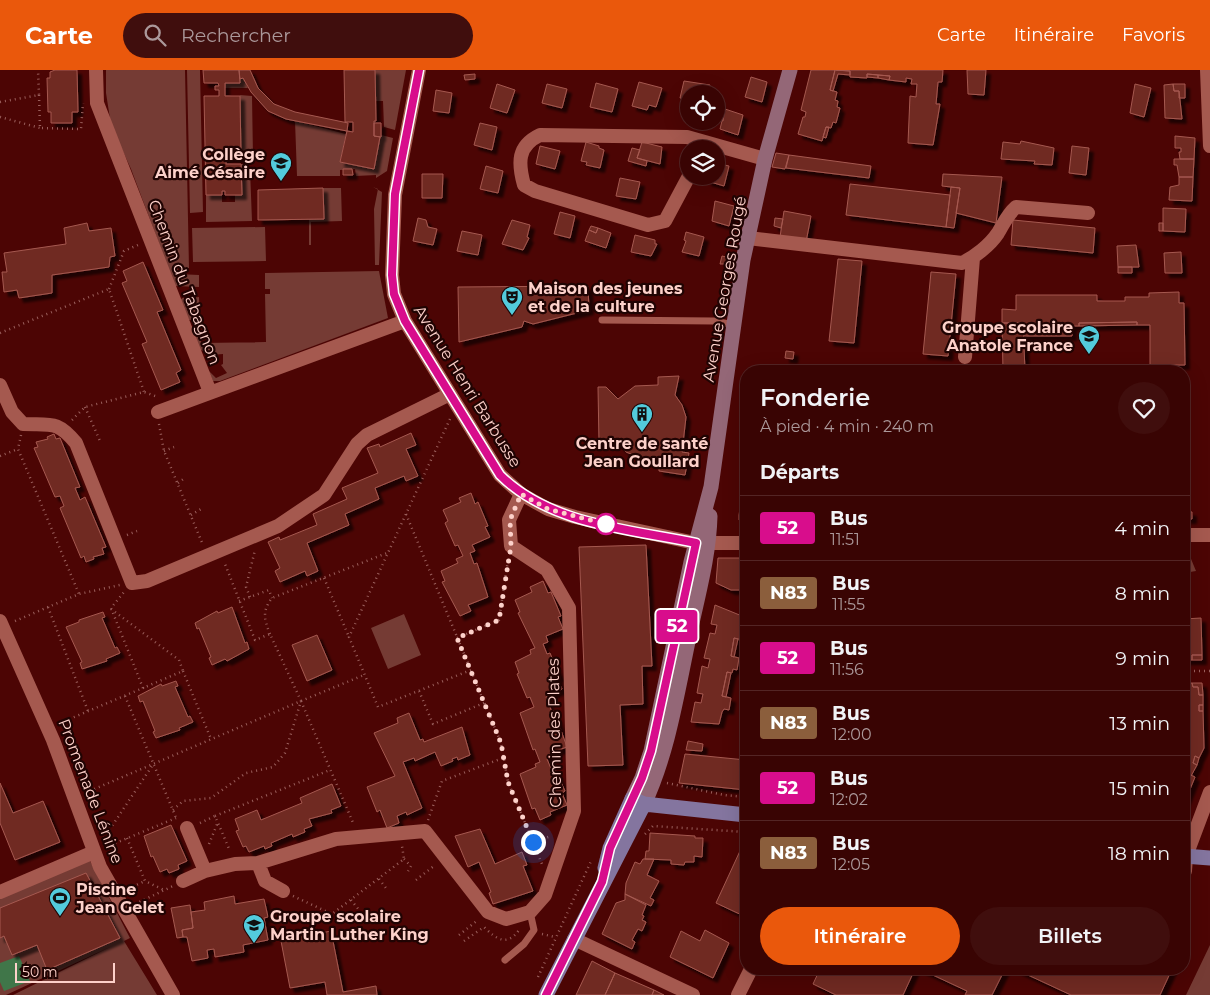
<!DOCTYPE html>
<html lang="fr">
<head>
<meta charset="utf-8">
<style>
	:root { --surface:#390403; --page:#400e0d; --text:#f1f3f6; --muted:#ab989a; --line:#532525; --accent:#ea580c }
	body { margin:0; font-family:Montserrat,sans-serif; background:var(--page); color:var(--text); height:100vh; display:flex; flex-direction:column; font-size:19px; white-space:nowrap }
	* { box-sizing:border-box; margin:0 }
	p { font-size:16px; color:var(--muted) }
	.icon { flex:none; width:28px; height:28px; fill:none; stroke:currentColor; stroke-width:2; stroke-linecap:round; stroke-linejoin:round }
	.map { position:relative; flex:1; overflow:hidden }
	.sheet { position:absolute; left:740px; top:295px; width:450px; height:610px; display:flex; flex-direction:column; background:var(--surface); border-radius:20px; box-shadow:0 5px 20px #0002,0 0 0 1px var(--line) }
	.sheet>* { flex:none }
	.badge { padding:0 10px; border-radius:4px; font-size:18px; line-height:32px }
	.fabs { position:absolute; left:680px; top:15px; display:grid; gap:10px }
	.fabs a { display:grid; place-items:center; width:45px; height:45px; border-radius:50%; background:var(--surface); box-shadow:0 5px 20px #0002,0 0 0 1px var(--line); font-size:25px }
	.scale { position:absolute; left:15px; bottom:12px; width:100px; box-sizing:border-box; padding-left:5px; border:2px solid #fdd1ca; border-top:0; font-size:14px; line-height:18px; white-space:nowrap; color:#fdd1ca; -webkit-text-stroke:4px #200403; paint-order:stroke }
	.you { position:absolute; width:25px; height:25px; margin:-12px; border:4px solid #fff; border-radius:50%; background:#1a73e8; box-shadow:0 0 0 8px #1a73e833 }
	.map>.badge { position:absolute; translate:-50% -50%; box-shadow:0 0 0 2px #fff }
	h2 { padding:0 20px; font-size:19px; line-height:45px }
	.round { display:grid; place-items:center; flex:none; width:52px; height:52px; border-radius:26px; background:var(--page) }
	.summary { display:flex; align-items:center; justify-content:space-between; height:85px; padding:0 20px }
	h1 { font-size:24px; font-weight:600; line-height:38px }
	.cta { display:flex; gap:10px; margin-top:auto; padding:10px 20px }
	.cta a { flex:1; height:58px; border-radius:30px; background:var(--accent); color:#fff; font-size:20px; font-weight:600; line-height:58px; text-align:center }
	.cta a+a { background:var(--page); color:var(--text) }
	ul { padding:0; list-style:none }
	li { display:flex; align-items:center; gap:15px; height:65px; padding:0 20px; border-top:1px solid var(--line) }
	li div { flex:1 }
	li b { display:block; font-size:19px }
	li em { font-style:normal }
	li .badge { min-width:55px; font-weight:700; text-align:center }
	header { display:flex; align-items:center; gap:30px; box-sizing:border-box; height:70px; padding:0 25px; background:var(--accent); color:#fff }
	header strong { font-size:24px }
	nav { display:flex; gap:28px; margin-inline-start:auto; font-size:18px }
	.search { width:350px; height:45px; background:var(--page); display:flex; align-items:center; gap:12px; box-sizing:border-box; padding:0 18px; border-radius:28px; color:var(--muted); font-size:19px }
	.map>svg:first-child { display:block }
</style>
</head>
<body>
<header>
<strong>Carte</strong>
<div class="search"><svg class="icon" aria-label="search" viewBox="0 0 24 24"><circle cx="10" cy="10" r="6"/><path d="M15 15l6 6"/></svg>Rechercher</div>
<nav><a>Carte</a><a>Itinéraire</a><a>Favoris</a></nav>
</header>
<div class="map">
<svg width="1210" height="925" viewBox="0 0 1210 925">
	<defs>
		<filter id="shadow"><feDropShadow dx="4.5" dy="4.5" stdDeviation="1" flood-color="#0009"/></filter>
	</defs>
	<rect width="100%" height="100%" fill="#4c0504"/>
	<path fill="#753b34" d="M106 0H185L189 198H178V204L199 205V217L175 216 131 99 111 55 106 23Z
		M187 0H200L203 142 190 143Z
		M375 0H406L395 60 384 57 383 31H376Z
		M243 8 248 18H225V13Z
		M240 25 252 26 253 87H241Z
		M295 51 346 64 340 92 373 99 381 65 393 68 387 101 376 108V105L356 106 355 99 340 100V106H297Z
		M241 94H246L250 99 252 151 206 152V125H222V132H235V125L242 124Z
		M373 117 382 122 379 195H375L374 139 378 119Z
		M323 118H341L342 151 311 152V175H309V149L324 148Z
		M265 157 266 191 193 192 192 158Z
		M379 201 388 248 220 311H213L209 301 216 308 227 303 221 295 223 294V284L211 285 199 279 194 264 200 261 201 273 266 272 265 224H270V219H265V203Z
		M184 227V229L199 227 200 250H189L178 231Z
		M1189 484 1196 501 1184 503V485Z
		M404 544 421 585 388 599 371 558Z
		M89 789 130 868 124 871 157 925H13L112 876 6 925H0V827Z
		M1210 875V925H1186Z"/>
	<path fill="#407649" d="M19 886 30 911 4 921 0 912V893Z"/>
	<path fill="#702922" stroke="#a55950" filter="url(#shadow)" d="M55 0H77L78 42H72V53H51V42H48L47 8H50V2Z
		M203 0H239L240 13H225V26H240L241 88H226V94H241L242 125H225V121H222V125H206L204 26H219V20H215V16H219L218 13H204Z
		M239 0H250L258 18 274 34 295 42 348 53 347 61 286 49 268 41 251 22 243 8 240 9Z
		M344 0H375L376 51H374V66L380 67 374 99 340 92 347 61 353 62V52H345Z
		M811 0H835L830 20 837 22 835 30 838 31 837 37 840 38 836 53 833 52 831 58 826 57 822 71 798 64 803 47H805L806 42 801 40Z
		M835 0 850 1V5L838 4 833 21 830 20Z
		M836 0H943L942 12H938L936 34H940L933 75 908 73 910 26 916 27 917 14H911L912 9 906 8V12L889 10 890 6 867 4V8L850 7V1Z
		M967 0H986L984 25 968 24Z
		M475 4V9L465 10 464 5Z
		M867 4 878 5V8L867 7Z
		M878 5 890 6 889 10 878 8Z
		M751 7 767 12 762 32 745 27Z
		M684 11 710 15 709 20H706L703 24H689V30L680 28Z
		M639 12 662 18 656 37 649 35 647 40 632 36Z
		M596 13 618 19 612 42 590 37Z
		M497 14 515 20 507 43 490 38Z
		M547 14 567 19 562 38 542 33Z
		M1135 14 1151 18 1144 47 1130 43Z
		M1173 14 1174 21H1179L1182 49 1165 48 1164 15Z
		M1173 14H1185V28H1179V21H1174Z
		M436 20 452 23 449 43 433 41Z
		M723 39H725L723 51 720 50Z
		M725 39 743 45 738 65 720 59Z
		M374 53H381V67L374 66Z
		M480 53 497 57 492 80 474 75Z
		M826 57H829L826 68 823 67Z
		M1175 66 1195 68 1194 89H1180L1179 82H1181V78H1175Z
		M1021 71 1054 78 1052 95 1034 94 1035 91 1001 89 1003 72 1020 74Z
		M586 72 599 76V78L604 80 600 98 586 95 587 92 581 91Z
		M642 72 662 77 660 94 637 88Z
		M540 76 560 81 555 99 536 94Z
		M1072 76 1089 78 1086 105 1069 103Z
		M632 78 640 80 637 88 647 91 646 96 628 91Z
		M776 83 789 85 785 99 772 97Z
		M789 85 871 96 869 108 786 98Z
		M1174 89H1194L1193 107H1179L1177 95H1174Z
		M716 93 729 96 724 116 707 111 708 106H716Z
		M486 96 503 101 498 123 480 119Z
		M343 99H352L353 105H343Z
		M422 104H443L442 128H422Z
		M943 104 1002 107 996 153 956 143 960 118 942 116Z
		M1179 107H1193L1192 131 1169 130 1170 117 1179 115Z
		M620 108 640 112 636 129 616 126Z
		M850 114 950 125 946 157 846 145Z
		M951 117 960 118 954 158 946 157Z
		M323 118 324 149 258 150V120Z
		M715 131 734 136 729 156 712 151Z
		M1163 138 1186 139 1185 162 1163 161Z
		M784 141 811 146 806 172 780 167Z
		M560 142 575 146 570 168 554 164Z
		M418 148 426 150 428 157 437 159 433 175 413 171Z
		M775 148 783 149 781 158 774 156Z
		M512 150 530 155 527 167 529 168 523 180 502 174Z
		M1013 150 1095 158 1093 183 1011 175Z
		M87 153 89 161 111 158 115 186 110 187 109 197 52 205V223L19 228 17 220 4 222 2 202H7L4 183 66 174 64 158Z
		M1159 153H1163V161H1159Z
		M591 156 598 158 596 163 589 160Z
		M598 158 611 163 606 178 585 171 589 160 596 163Z
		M462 161 482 165 478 185 457 181Z
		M686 162 704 167 699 186 682 182 686 171 684 170Z
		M635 165 655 170V174H657L651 186 631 182Z
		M1136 175 1139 197H1118L1117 176Z
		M1181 182 1182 203H1165L1164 183Z
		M722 186 730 188 729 194H720Z
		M838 189 862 191 854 273 829 271Z
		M143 192 163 240 157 242 181 300 176 303 180 312 161 320 142 274 147 272 122 213 127 211 123 201Z
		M1118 197H1132V203H1118Z
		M931 202 956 204 948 286 923 284Z
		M588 216 589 240 533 254 524 251 522 257 459 272 458 217Z
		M1179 222V233H1184L1185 295H1150V255H1137V252L1079 253V256H1072V266H1024L1023 253H1002V239L1016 240V225H1097V231H1125V227H1149V223Z
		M1137 252V255L1079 256V253Z
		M1002 253H1023L1025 301H1003Z
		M786 281 794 282 793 289 785 288Z
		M679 306 675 325 682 335 686 347 682 382 689 383 685 405 659 401V387L641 388 626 382 617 373H599L598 317H606L618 329 635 316 658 315V307Z
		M411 363 416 375 406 379 418 406 406 411 404 406 375 418 379 429 345 444 349 455 307 473 318 501 307 506 305 501 280 512 275 501 280 498 268 472 279 467 280 470 317 455 313 444 347 429 342 418 378 403 367 378 379 374 380 377Z
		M54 364 56 369 60 368 80 417 75 418 80 430 85 427 106 477 102 478 104 484 93 487 94 489 86 492 84 486 81 488 60 438 64 436 60 426 55 427 34 378 38 377 36 372 48 369 47 367Z
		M743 420H746V449V445H739Z
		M471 423 475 434 478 432 488 456 485 457 490 467 472 475 475 481 470 483 474 494 477 493 488 527 468 535 471 541 460 546 442 512 445 511 441 501 458 493 456 489 463 486 458 475 455 476 445 453 448 451 443 440 461 432 459 428Z
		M1186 441 1192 442V449H1186Z
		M739 445H746V449L739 450Z
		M646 475 652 596H642L643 634 620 635 623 695 588 696 579 477Z
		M718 488H744L746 490V520H731L716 513Z
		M543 511 548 523 551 522 561 546 558 547 563 559 546 566 548 572 543 574 547 584 550 583 560 607 557 608 562 619 546 627 552 642 554 641 567 677 550 683 552 687 547 689 552 701 555 699 565 721 562 723 567 735 550 742 551 745 540 750 535 738 532 739 520 704 536 697 535 694 540 692 535 679 533 680 520 643 534 637 530 627 527 628 517 604 519 603 515 592 531 584 530 580 535 578 518 543 520 542 515 530 532 522 530 517Z
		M715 535 742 546 740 553 746 554 743 570 734 568 731 586 739 588 737 600 733 599 732 603 727 602 722 626 731 628 729 640 724 639 722 642 719 654 691 652 695 632 701 633 703 624 697 623 702 596 708 598 710 589 704 588 710 563 715 564 717 555 711 554Z
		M232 537 245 573 247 572 249 579 227 591 225 589 212 595 209 588 211 587 199 558 197 559 195 553 217 541 218 543Z
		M103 542 105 547 102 548 115 578 117 577 120 583 106 589 107 591 82 599 80 593 82 592 66 557 79 552V550Z
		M1201 548 1202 585H1192V590H1184V549Z
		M317 565 332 600 307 611 292 575Z
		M734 568 738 569 734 587 731 586Z
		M1192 585H1202V590H1192Z
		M727 602 731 603 726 627 722 626Z
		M176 611 178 616 175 617 188 647 190 646 193 652 179 658 180 660 156 668 153 662 155 661 143 631 140 632 138 626 161 614 162 616Z
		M1184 613H1192L1193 617H1198L1199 625H1203V635H1199V641H1203L1204 678 1199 688 1195 686 1193 693 1197 695 1191 706 1184 702Z
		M1192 613H1202L1203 625H1199L1198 617H1193Z
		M1199 635H1203V641H1199Z
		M409 643 420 670 423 669 424 672 462 657 470 685 458 690 457 687 452 689 453 691 441 696 435 682 415 691 414 688 403 692 422 738 407 745 406 742 397 746 399 753 387 758 380 740 377 742 367 717 395 706 374 663 398 653 397 648Z
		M688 671 703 674 702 681 686 680Z
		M685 684 746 690V720L679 713Z
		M1195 686 1199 688 1197 695 1193 693Z
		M1184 702 1195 707 1184 734Z
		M0 713 13 743 43 731 60 772 15 790 0 753Z
		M332 714 341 736 331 740 332 743 309 749 312 756 304 759 305 762 293 767 292 764 271 773 272 776 265 779 264 776 249 782 246 776 243 777 236 761 239 760 235 749 257 740 261 750 302 733 300 728Z
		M171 755 187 791 178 795 179 799 169 803 167 799 160 802 153 786 151 787 144 766Z
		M480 759 495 794 522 782 527 795 523 796 533 821 493 834 489 823 491 822 479 792 468 797 455 766Z
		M650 763 695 766V768H703L702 787 694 786V792H685L684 795 671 794V790L645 789 646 781H649Z
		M740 781 746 784V847L716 833Z
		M643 789H654L647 805 659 811 650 828 654 830 651 836 625 824 626 813 635 792 640 794Z
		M86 803 120 868 47 900 37 875 12 885 4 866 0 868V838Z
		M625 824 646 835 642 845 644 846 642 850 646 852 642 861 638 859 632 870 635 872 632 879 602 864 616 833 625 830Z
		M234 826 235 834 264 829 268 847 264 848 268 870 243 875 244 882 215 887 214 879 207 880 208 888 192 891 187 867H183L182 860 193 858 191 842 205 840 204 832Z
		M190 835 193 858 182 860 183 867 177 868 171 838Z
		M705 860 729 873 713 908 670 887 681 861 700 871Z
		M331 861 343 922 376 916 377 925H327L325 912 290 918 281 871Z
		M592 891 615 903 605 925H576Z
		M820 899H915L903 925H836L813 914Z
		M920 899H1005L992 925H965L967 921Z
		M1015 899H1172L1160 925H1071Z
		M615 903 654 920 652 925H605Z
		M654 920 664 925H652Z"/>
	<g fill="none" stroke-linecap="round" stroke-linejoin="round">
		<path stroke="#9a5f5c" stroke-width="2.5" stroke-dasharray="1 4" stroke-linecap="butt" d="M39 25 40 58 81 59 83 33
			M0 32 39 25 38 0
			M0 47 40 58
			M109 219 124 181 138 175
			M0 263 109 219 144 322
			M85 337 100 371
			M450 349 349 567 378 637 471 600
			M72 350 85 337 144 322 158 327
			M159 354 164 381 203 475
			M21 365 18 379 79 524
			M164 381 174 377
			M0 386 18 379
			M178 413 186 407
			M406 444 501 673 508 712 542 794
			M191 445 201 439
			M127 465 137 461
			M324 508 349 567
			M250 527 246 517 255 480
			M239 531 269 520 272 528
			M48 537 88 641
			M111 539 179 590 183 601 143 618
			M15 551 79 524 120 515
			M270 564C264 549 262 541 272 528L387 483
			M457 568 499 550 508 490
			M183 601 211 669
			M1184 601H1210
			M419 621 433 654 484 633
			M125 626 177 750
			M301 631 364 605
			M60 653 143 618 111 538 124 522
			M667 713 724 725 746 727
			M85 723 301 631 354 755
			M173 740 183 731 211 728 246 703 273 697 285 683 301 631 270 564 255 570 225 494
			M215 746 330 700
			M428 750 442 711 503 688
			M200 753 215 746 230 781
			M645 764 653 756 746 762
			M104 768 152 696
			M127 768 145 811 164 820
			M533 772 551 766
			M209 774 218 752
			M106 777 176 748
			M404 789 411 796 408 801
			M379 809 386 818
			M416 810 434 796
			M128 819 145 811
			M293 826 332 844 404 789 402 776
			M351 830 359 840
			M135 834 173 816
			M542 864 555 867
			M459 865 478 850
			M464 871 484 857C496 869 507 877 519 860
			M538 907 592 789"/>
		<path stroke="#a5594f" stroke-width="7" d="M602 250 714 251 734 255
			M505 890 524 874 534 860 530 842"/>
		<path stroke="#a5594f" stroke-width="14" d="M96 0 97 33 210 322
			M419 0 395 125 392 205 394 224 405 251 500 405 521 424 548 439 575 447 695 473H746
			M1207 0 1210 76
			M689 106 665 151 648 155 535 121 524 115C518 93 517 76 540 65L687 67 765 89
			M748 168 962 193C975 187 990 175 998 163 1004 153 1007 145 1016 137L1088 143
			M965 287 973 188
			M0 315 12 342 23 354C51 355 57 350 76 373L132 513 147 511 278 456 324 425 357 374 367 365 450 324
			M158 342 405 251
			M1184 465H1210
			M0 551 53 670 100 797 173 925
			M187 758 205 801 235 794 258 793 336 769 425 761 488 842 506 849 530 842 545 825 574 741 569 538 547 500 511 476 509 450 521 424
			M258 793 265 811 283 821
			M1185 801 1186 786 1210 722
			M183 811 205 801
			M0 822 94 782
			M574 869 693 925
			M738 925 751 899"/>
		<path stroke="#946777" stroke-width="15" d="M632 729 642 708 651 681 691 492 711 417 743 190 765 89 790 0
			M644 734C668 683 677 623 689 567 697 528 709 487 710 446"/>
		<path stroke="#84759f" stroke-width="15" d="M1184 786 1210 788
			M605 798 610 778 632 729 644 734 746 745
			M546 925 644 734"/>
	</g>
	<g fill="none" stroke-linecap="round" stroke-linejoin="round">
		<g stroke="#fff" stroke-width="11">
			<path id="line" d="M419 0 395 124 392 205 394 224 405 251 500 405C550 455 630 459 696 473L651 681 642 708 610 778 602 812 546 925"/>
		</g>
		<use href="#line" stroke="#d80d8c" stroke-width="8"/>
		<path stroke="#fdd1ca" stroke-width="5" stroke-dasharray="0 9" d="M533 772 508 712 501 673 457 568 499 550 511 476 510 450 521 424 548 439 606 454"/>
	</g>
	<defs>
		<g id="school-pin" transform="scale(1.125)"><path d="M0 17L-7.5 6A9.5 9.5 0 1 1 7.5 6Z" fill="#53cbdc" stroke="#200403"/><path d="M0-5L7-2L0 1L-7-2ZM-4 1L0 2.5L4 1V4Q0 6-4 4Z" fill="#111"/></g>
		<g id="theatre-pin" transform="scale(1.125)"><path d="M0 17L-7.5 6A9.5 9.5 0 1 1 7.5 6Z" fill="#53cbdc" stroke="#200403"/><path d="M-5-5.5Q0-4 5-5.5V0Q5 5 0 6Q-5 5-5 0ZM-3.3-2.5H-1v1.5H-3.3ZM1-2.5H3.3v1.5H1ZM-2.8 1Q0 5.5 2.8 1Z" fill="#111"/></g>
		<g id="building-pin" transform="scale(1.125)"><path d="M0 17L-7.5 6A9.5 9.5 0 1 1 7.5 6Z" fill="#53cbdc" stroke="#200403"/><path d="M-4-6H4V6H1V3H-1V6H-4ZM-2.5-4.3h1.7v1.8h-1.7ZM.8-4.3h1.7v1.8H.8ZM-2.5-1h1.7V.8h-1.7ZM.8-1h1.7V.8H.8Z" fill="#111"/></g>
		<g id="stadium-pin" transform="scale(1.125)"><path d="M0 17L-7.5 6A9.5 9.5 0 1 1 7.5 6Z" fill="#53cbdc" stroke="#200403"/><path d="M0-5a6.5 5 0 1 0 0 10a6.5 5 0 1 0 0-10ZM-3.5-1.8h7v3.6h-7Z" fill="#111"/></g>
	</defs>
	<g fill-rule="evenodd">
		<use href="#school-pin" x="281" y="93"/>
		<use href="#theatre-pin" x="512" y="227"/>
		<use href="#school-pin" x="1089" y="266"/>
		<use href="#building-pin" x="642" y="344"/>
		<use href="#stadium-pin" x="60" y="828"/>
		<use href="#school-pin" x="254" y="855"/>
	</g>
	<circle fill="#fff" stroke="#d80d8c" stroke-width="2.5" cx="606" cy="454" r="10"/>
	<g text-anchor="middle" stroke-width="4.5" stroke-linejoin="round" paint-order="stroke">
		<g font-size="16" font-weight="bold" fill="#fdd1ca" stroke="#200403" text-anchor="start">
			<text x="265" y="90" text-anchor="end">Collège<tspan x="265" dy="18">Aimé Césaire</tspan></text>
			<text x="528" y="224">Maison des jeunes<tspan x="528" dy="18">et de la culture</tspan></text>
			<text x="1073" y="263" text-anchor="end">Groupe scolaire<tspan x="1073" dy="18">Anatole France</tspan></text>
			<text x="642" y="379" text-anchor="middle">Centre de santé<tspan x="642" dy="18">Jean Goullard</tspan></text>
			<text x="76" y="825">Piscine<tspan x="76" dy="18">Jean Gelet</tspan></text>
			<text x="270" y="852">Groupe scolaire<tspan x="270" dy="18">Martin Luther King</tspan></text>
		</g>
		<g font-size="16" fill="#fdd1ca" stroke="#200403">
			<text transform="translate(185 212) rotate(69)" y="6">Chemin du Tabagnon</text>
			<text transform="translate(724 219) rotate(-80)" y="6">Avenue Georges Rougé</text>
			<text transform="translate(468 316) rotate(58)" y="6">Avenue Henri Barbusse</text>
			<text transform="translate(554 663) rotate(-91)" y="6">Chemin des Plates</text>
			<text transform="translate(91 721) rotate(69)" y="6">Promenade Lénine</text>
		</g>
	</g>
</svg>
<div class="fabs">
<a><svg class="icon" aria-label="locate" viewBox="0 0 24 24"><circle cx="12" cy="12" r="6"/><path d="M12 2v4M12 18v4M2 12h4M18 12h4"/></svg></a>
<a><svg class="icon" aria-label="layers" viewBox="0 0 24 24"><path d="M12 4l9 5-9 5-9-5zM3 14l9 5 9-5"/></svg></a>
</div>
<div class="scale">50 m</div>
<div class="you" style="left:533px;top:772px"></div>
<b class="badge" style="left:677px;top:556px;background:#d80d8c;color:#fff">52</b>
<section class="sheet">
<div class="summary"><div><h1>Fonderie</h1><p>À pied · 4 min · 240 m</p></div><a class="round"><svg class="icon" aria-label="heart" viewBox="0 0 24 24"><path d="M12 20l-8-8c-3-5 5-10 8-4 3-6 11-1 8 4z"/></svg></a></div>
<h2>Départs</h2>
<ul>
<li><span class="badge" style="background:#d80d8c;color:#fff">52</span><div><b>Bus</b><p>11:51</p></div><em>4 min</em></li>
<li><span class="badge" style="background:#8b5e3c;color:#fff">N83</span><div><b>Bus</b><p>11:55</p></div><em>8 min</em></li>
<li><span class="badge" style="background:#d80d8c;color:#fff">52</span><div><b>Bus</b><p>11:56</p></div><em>9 min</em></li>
<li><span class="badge" style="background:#8b5e3c;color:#fff">N83</span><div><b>Bus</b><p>12:00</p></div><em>13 min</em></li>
<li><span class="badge" style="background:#d80d8c;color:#fff">52</span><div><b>Bus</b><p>12:02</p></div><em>15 min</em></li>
<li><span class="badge" style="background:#8b5e3c;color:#fff">N83</span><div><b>Bus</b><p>12:05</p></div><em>18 min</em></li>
</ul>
<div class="cta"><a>Itinéraire</a><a>Billets</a></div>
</section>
</div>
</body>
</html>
